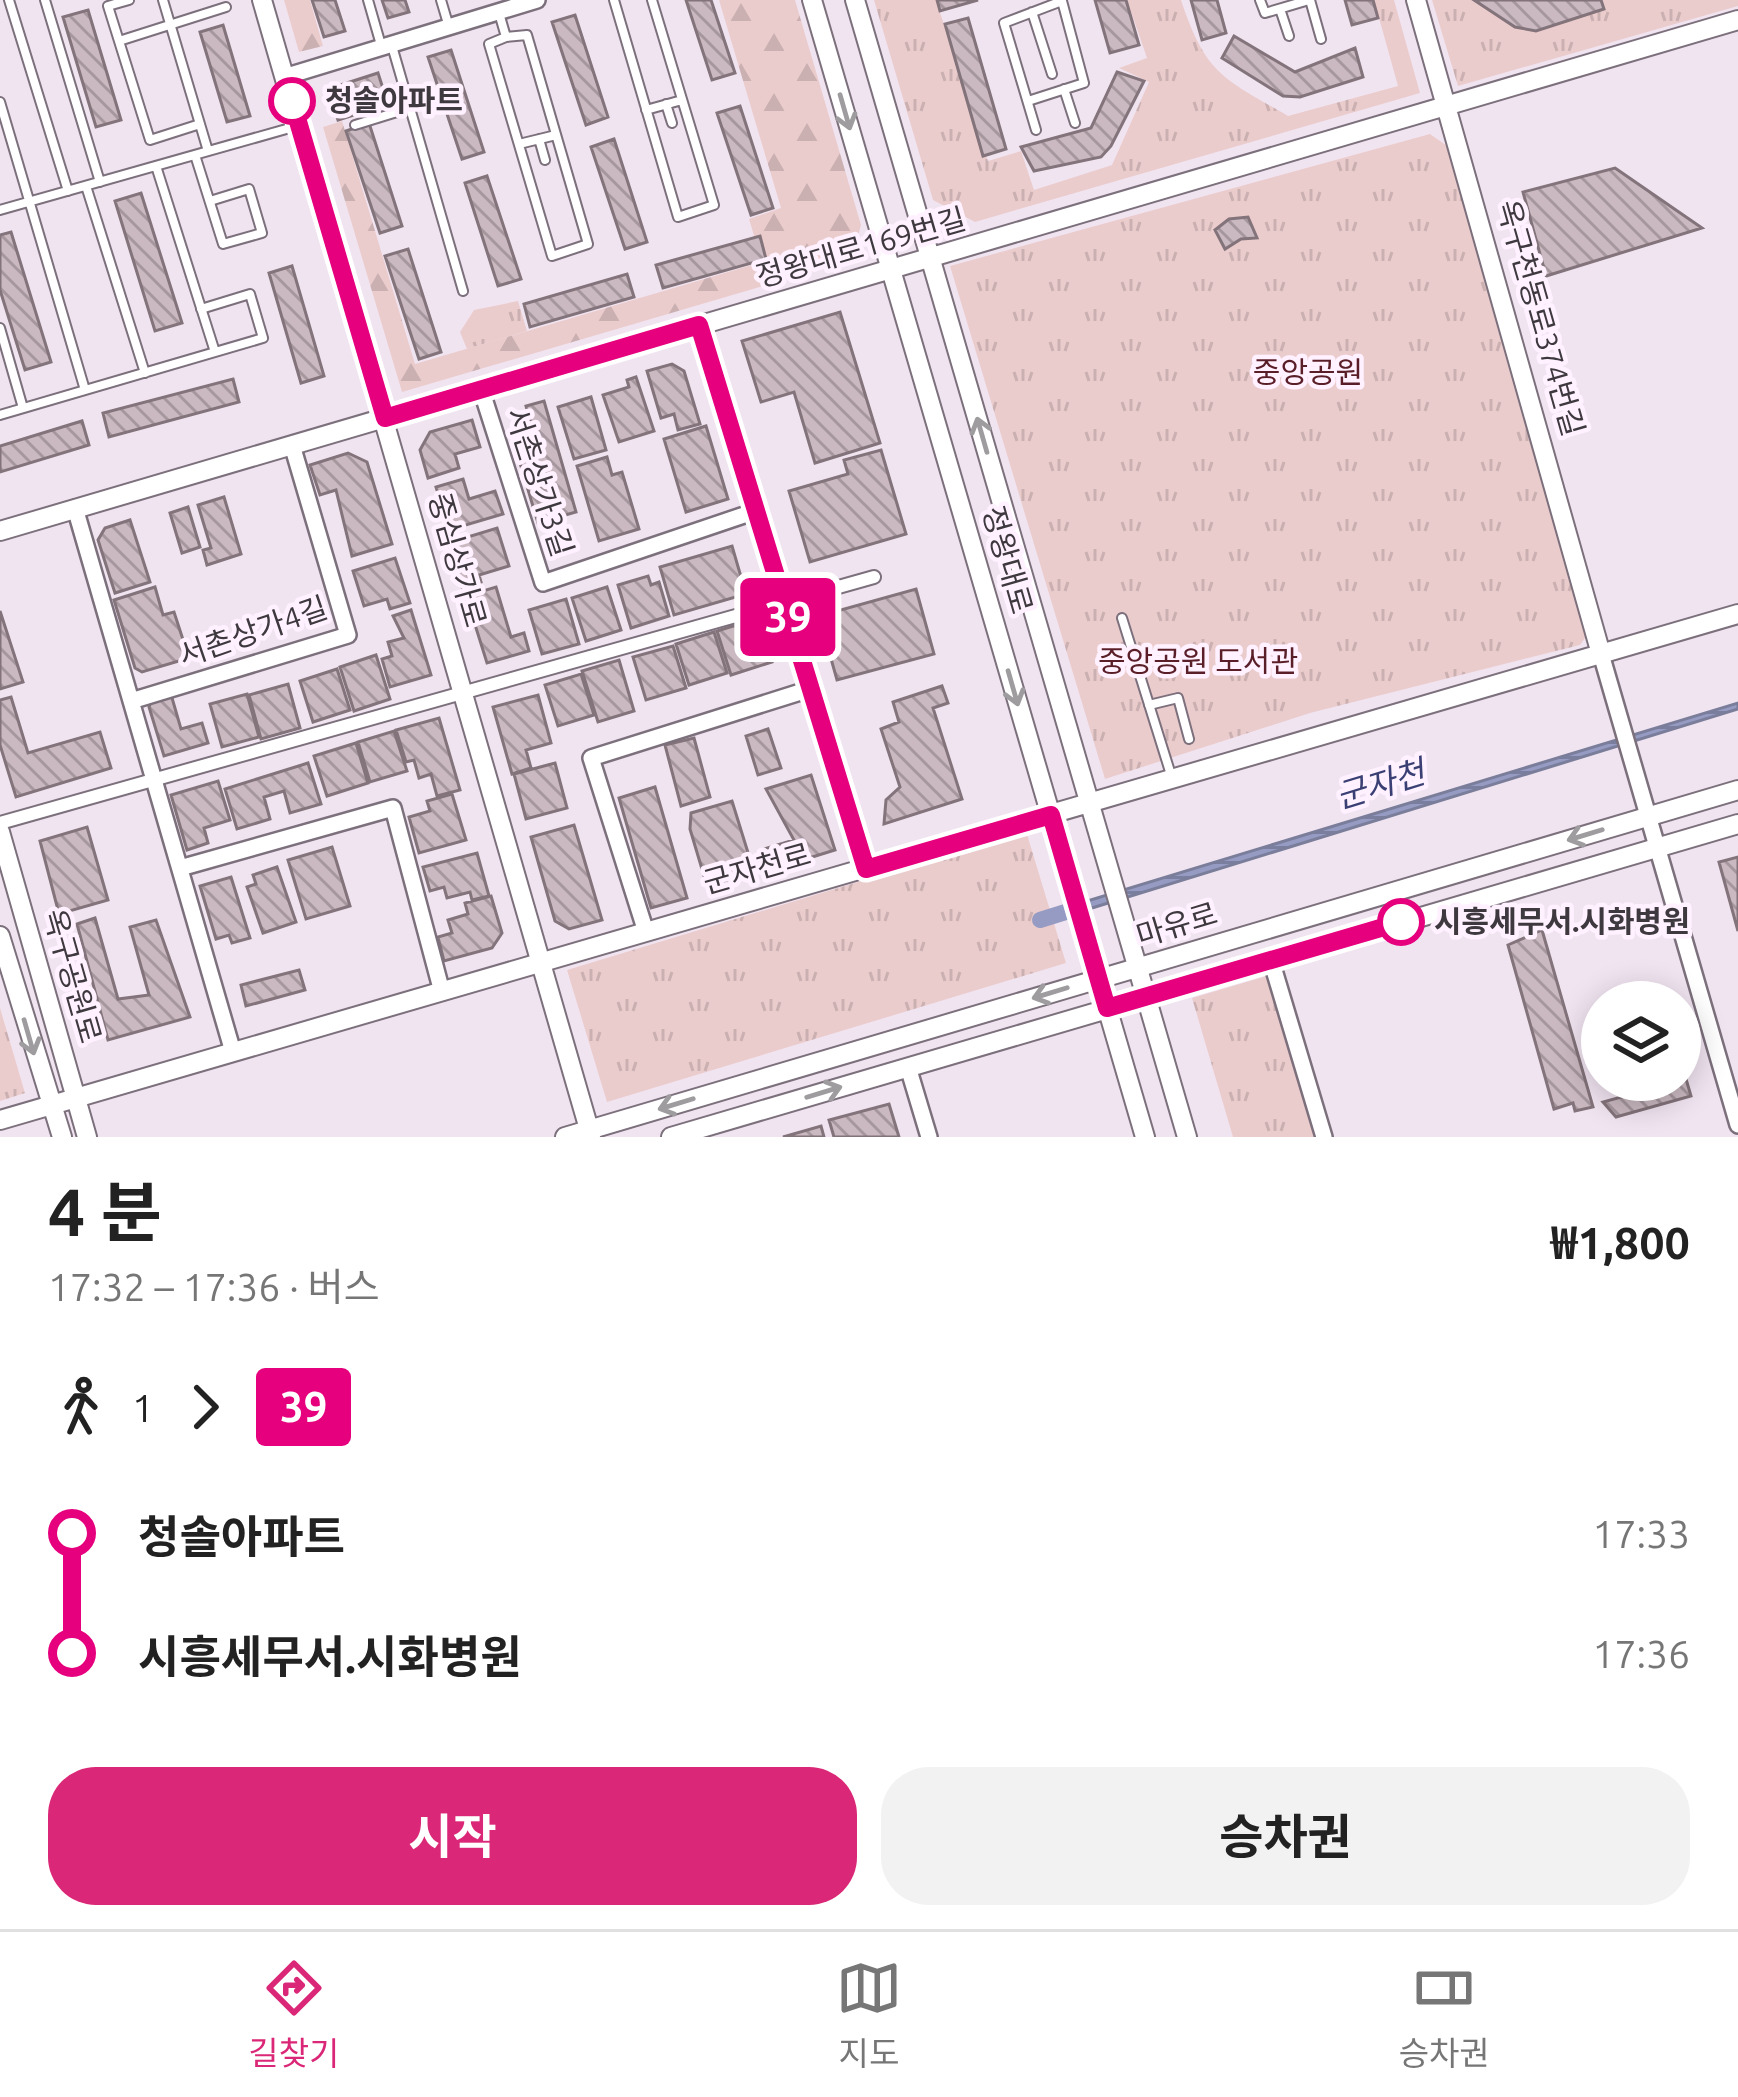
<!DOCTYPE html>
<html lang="ko">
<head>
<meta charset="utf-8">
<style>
	:root { --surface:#fff; --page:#f2f2f2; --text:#222; --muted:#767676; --line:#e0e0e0; --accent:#db2777 }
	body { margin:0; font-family:Ubuntu,"Noto Sans KR",sans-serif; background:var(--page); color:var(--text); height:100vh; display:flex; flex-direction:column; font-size:45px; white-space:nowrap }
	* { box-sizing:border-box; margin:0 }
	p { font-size:39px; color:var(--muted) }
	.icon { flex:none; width:66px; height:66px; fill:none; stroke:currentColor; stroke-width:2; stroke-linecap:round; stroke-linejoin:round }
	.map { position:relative; height:1137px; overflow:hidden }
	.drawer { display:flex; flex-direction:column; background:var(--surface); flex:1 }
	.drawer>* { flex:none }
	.badge { padding:0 24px; border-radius:9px; font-size:42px; line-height:78px }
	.tools { position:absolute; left:1581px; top:981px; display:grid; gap:24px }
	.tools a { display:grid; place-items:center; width:120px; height:120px; border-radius:50%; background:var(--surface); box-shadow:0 6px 30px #0003; font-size:60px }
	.map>.badge { position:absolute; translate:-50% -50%; box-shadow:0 0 0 6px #fff }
	.legs { display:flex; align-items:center; gap:18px; height:132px; padding:0 48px; font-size:39px }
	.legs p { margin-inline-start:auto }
	.summary { display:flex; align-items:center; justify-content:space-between; height:204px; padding:0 48px }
	h1 { font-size:66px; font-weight:700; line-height:90px }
	.button { display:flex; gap:24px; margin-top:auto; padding:24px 48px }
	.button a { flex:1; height:138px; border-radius:48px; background:var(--accent); color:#fff; font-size:48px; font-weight:700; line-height:138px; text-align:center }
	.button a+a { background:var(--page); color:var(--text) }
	ul { padding:0 48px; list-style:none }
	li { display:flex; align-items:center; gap:42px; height:120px; font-size:45px }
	li i { display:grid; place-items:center; width:18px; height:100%; margin:0 15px; background:currentColor }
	li i::after { content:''; width:30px; height:30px; margin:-15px; border:9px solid; border-radius:50%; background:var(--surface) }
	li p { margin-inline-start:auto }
	li:first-child i { background:linear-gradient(#0000 50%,currentColor 0) }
	li:last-child i { background:linear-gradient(currentColor 50%,#0000 0) }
	.tab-bar { display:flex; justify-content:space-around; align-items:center; height:168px; border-top:3px solid var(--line); background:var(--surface); font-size:33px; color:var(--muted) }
	.tab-bar a { display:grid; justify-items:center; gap:6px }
	.tab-bar .current { color:var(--accent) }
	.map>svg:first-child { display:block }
</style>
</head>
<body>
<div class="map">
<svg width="1738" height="1137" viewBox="0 0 1738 1137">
	<defs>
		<pattern id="grass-tufts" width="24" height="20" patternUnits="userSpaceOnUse" patternTransform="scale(3)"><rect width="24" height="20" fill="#ebcccd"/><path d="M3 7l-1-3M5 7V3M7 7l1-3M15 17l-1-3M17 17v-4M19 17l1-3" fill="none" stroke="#cbb0b1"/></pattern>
		<pattern id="forest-firs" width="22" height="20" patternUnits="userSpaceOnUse" patternTransform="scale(3)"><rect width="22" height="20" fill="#ebcccd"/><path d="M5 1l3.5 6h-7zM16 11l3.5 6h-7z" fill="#cbb0b1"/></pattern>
		<pattern id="water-rules" width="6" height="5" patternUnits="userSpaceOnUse" patternTransform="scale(3)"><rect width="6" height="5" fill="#959bc2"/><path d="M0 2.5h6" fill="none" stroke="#7b7f9f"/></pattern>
		<pattern id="building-back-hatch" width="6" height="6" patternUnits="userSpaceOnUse" patternTransform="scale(3)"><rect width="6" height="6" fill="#cbb9c1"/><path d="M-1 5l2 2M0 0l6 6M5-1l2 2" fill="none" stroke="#a6979e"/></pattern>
	</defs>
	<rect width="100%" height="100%" fill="#f1e4f1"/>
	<path fill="url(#grass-tufts)" d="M874 0H936L988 161 1021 151 1034 190 1112 165 1149 82 1119 68 1147 58 1127 0H1181C1206 75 1223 78 1288 116L1398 86 1374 0H1394L1420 93 975 222 933 200Z
		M1432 0H1738V6L1458 86Z
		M1430 134 1450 148 1590 631 1580 645 1310 713 1105 779 950 266Z
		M518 301 527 331 467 349 460 332 474 310Z
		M1026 831 1066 963 607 1102 567 970Z
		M1270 975 1317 1137H1233L1192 998Z
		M0 1008 25 1093 0 1101Z"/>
	<path fill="url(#forest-firs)" d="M284 0H310L323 46 299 52Z
		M719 0H795L861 225 852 260 402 392 323 127 342 121 415 364 762 262 749 219 781 208Z"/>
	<path fill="url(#water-rules)" stroke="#7b7e9a" stroke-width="3" d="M1738 703V709L1053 920 1051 912Z"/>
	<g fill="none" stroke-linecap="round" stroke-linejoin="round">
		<path stroke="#959bc2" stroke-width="16" d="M1040 920 1072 910"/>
	</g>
	<path fill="url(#building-back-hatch)" stroke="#83737a" stroke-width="3" d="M312 0H335L345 31 324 37Z
		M382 0H405L409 12 388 18Z
		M686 0H711L735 73 712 80Z
		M937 0H978L940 11Z
		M1095 0H1126L1139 45 1110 53Z
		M1191 0H1217L1226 33 1202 40Z
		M1345 0H1373L1378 18 1352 25Z
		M1474 0H1601L1604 9 1536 31 1515 27Z
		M88 10 121 120 96 127 63 17Z
		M575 15 608 117 586 125 552 22Z
		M968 18 1006 149 983 156 945 24Z
		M223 25 250 116 227 122 200 32Z
		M1234 36 1295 72 1355 48 1363 77 1300 97 1283 96 1222 58Z
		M451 50 484 152 462 159 428 57Z
		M1117 72 1144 81 1111 146 1101 157 1034 171 1021 147 1091 128Z
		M378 73 388 104 338 120 328 89Z
		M740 106 773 208 751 215 717 113Z
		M369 123 402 226 380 233 346 131Z
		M614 139 647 242 625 249 591 147Z
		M1615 168 1702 228 1546 276 1523 192Z
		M487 176 521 279 498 286 465 183Z
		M141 193 182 323 155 331 115 201Z
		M1248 217 1257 238 1241 239 1225 249 1215 230 1229 219Z
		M11 232 51 362 25 370 0 290V235Z
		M760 236 766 259 663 288 656 265Z
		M408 249 441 352 419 359 385 256Z
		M292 266 324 376 301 383 269 273Z
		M627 274 634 297 530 327 524 304Z
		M840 312 880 443 815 463 794 392 761 402 742 341Z
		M672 364 684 371 700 424 678 430 674 414 661 418 647 371Z
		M636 377 654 431 619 442 603 395 629 387 627 380Z
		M233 379 239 402 109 437 103 413Z
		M591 397 606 450 574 459 558 407Z
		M544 401 576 512 538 523 514 443 535 437 526 406Z
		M472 420 480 447 455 454 459 468 428 478 420 450 430 432Z
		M82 421 89 445 0 472V446Z
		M706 426 728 499 686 512 664 439Z
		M881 450 906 534 810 562 789 491 848 474 844 460Z
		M348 453 367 462 392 544 352 556 336 490 320 495 310 465Z
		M607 457 612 475 622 472 639 529 599 541 577 466Z
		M463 479 469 499 495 491 503 514 449 530 436 487Z
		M224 497 241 554 207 565 203 550 211 548 198 505Z
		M188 507 200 547 182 553 170 513Z
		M130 520 150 582 115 593 98 540 105 528Z
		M497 528 509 566 479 575 481 582 462 587 448 543Z
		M732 546 746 594 674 615 660 567Z
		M395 558 410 603 390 609 387 599 364 606 353 571Z
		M648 576 651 585 659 582 669 616 631 628 618 585Z
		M155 587 163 615 174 612 189 658 142 672 135 668 114 600Z
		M496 587 511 637 524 633 529 651 487 663 466 596Z
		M607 587 621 630 586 641 572 598Z
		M916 589 934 654 837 680 819 616Z
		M566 599 579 644 542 654 529 610Z
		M411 610 431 675 390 687 382 659 392 656 388 642 404 638 393 616Z
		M0 611 23 682 0 689Z
		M759 618 772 662 731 675 717 631Z
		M714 632 727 673 689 685 676 644Z
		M673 646 686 688 646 700 633 657Z
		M376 655 390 699 354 711 340 667Z
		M619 660 634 711 598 722 582 671Z
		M337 669 350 710 313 722 300 681Z
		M581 674 594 715 558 726 545 685Z
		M288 684 300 728 261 739 249 695Z
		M942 686 948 703 933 708 962 799 884 824 886 800 900 787 881 729 899 722 893 702Z
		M170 691 181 729 202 723 208 743 164 756 149 707 153 696Z
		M247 694 259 737 222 747 210 704Z
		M538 695 551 743 526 750 531 768 512 774 493 707Z
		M11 697 28 753 100 732 111 768 16 797 0 745V700Z
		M439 718 460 790 437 796 431 774 419 778 414 760 406 762 396 730Z
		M768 729 781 768 758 775 746 736Z
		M394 731 407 771 370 782 358 742Z
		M694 738 710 797 681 806 665 745Z
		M356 743 368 783 327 796 314 756Z
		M308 763 321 804 290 813 284 791 264 797 270 819 237 829 225 789Z
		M555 763 567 808 526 819 514 774Z
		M811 775 835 850 770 870 764 849 794 840 766 789Z
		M218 781 230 820 204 828 208 843 187 850 171 795Z
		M655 787 687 898 651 908 619 798Z
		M452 794 466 840 419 853 409 817 430 811 427 801Z
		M732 801 754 872 707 886 690 829 691 813Z
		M574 825 602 920 569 929 555 921 531 837Z
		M87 827 108 900 59 914 40 841Z
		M332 847 350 906 306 919 288 860Z
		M477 853 489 896 472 900 470 892 447 898 444 887 430 891 423 867Z
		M1738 857V931L1719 862Z
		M277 867 296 922 263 933 247 887 256 884 253 875Z
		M231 877 250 938 232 943 229 935 216 939 200 886Z
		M491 896 502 933 492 948 444 961 438 937 452 933 448 920 468 914 465 903Z
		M95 918 118 999 149 995 130 927 156 920 190 1017 108 1040 77 924Z
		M1542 930 1593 1107 1575 1111 1573 1103 1554 1109 1508 945Z
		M299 970 305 990 246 1006 241 985Z
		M1686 1079 1691 1096 1616 1117 1603 1102Z
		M889 1104 899 1137H834L829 1120Z
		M821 1126 824 1137H783Z"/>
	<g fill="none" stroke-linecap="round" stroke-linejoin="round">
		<g stroke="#7c707c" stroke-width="12">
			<path id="service" d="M9 0 68 191
				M45 0 100 182
				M129 0 108 6 150 140 200 124
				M163 0 208 151
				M368 0 381 45
				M441 0 449 27
				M614 0 678 217 714 205 652 0
				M1260 0 1265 13 1309 0
				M1310 0 1321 39
				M1280 9 1289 36
				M1032 12 1052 74
				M499 13 506 37 489 44 552 256 588 244 527 35 506 37
				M119 41 226 7
				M392 46 463 291
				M1064 89 1075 123
				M1028 101 1084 83 1062 1
				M0 102 85 390
				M666 104 672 123
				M646 110 682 100
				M355 125 410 108
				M1036 130 1004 23 1062 1
				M539 139 545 160
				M519 144 556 135
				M195 155 223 244 262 233 249 189 210 201
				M156 166 215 352
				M86 186 145 373
				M0 210 297 126
				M0 328 23 408
				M0 415 263 338 250 294 201 309
				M1122 618 1172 778
				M1149 705 1178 698 1189 739"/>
		</g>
		<g stroke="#7c707c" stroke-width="16">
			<path id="pedestrian" d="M0 823 874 577"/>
		</g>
		<g stroke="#7c707c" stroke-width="20">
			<path id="minor" d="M284 77 537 0
				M699 325 865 869
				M481 389 543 583 756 511
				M75 508 233 1052
				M1601 654 1738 1125
				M131 701 348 635 292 445
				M180 868 393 808 442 992
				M646 932 591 758 810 689
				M1271 960 1324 1137
				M908 1067 929 1137"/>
		</g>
		<g stroke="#7c707c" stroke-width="22">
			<path id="tertiary" d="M262 0 591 1136
				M812 0 1145 1137
				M855 0 1187 1137
				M1416 0 1601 654
				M0 531 1738 20
				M0 832 87 1137
				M0 936 62 1137
				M0 1120 1738 614
				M565 1137 1738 790
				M671 1137 1738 824"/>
		</g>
		<use href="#service" stroke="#fff" stroke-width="8"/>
		<use href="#pedestrian" stroke="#fff" stroke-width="12"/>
		<use href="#minor" stroke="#fff" stroke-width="15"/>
		<use href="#tertiary" stroke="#fff" stroke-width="18"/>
	</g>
	<defs><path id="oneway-shaft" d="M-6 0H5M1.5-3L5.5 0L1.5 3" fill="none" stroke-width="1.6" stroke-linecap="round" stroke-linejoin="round" transform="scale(3)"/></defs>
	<g stroke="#9e9c9e">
		<use href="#oneway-shaft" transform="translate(845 112) rotate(74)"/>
		<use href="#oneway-shaft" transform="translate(982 435) rotate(-106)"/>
		<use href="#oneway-shaft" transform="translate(1013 688) rotate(74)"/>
		<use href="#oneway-shaft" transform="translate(1585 835) rotate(163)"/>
		<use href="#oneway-shaft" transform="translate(1050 993) rotate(163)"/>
		<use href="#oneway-shaft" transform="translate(29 1037) rotate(74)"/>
		<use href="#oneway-shaft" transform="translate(824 1092) rotate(-17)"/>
		<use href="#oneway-shaft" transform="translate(676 1104) rotate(163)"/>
	</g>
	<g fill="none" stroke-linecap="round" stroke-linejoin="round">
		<g stroke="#fff" stroke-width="27">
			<path id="line-1" d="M292 101 385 418 699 325 866 869 1051 815 1107 1008 1401 922"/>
		</g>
		<use href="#line-1" stroke="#e6007e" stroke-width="18"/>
	</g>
	<g fill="#fff" stroke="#e6007e" stroke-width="6">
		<circle cx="292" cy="101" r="21"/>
		<circle cx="1401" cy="922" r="21"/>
	</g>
	<g text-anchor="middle" stroke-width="9" stroke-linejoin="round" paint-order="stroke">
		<g font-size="30" font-weight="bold" fill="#3e393e" stroke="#fff1ff" text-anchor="start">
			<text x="325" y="111">청솔아파트</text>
			<text x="1434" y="932">시흥세무서.시화병원</text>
		</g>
		<g font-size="30" fill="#3e393e" stroke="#fff1ff">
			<text transform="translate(861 248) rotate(-16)" y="10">정왕대로169번길</text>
			<text transform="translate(1540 318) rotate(74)" y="10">옥구천동로374번길</text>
			<text transform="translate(539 482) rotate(72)" y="10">서촌상가3길</text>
			<text transform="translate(457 560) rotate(74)" y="10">중심상가로</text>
			<text transform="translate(1007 560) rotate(74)" y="10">정왕대로</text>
			<text transform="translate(253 632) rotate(-19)" y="10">서촌상가4길</text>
			<text transform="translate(757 869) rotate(-16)" y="10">군자천로</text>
			<text transform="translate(1177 925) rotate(-17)" y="10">마유로</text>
			<text transform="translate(72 976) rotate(74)" y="10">옥구공원로</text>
		</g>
		<g font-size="30" fill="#591e27" stroke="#fff1ff">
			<text x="1308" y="383">중앙공원</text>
			<text x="1198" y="672">중앙공원 도서관</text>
		</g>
		<g font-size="33" font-style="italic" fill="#3b4074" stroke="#fff1ff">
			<text transform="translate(1380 784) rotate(-17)" y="12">군자천</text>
		</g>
	</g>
</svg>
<div class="tools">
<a><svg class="icon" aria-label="layers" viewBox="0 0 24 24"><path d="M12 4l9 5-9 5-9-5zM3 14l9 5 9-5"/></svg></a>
</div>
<b class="badge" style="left:788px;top:617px;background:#e6007e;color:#fff">39</b>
</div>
<section class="drawer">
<div class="summary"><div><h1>4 분</h1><p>17:32 – 17:36 · 버스</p></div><b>₩1,800</b></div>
<div class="legs"><svg class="icon" aria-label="walk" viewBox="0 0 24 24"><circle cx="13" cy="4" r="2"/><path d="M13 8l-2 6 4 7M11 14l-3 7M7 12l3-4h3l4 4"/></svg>1<svg class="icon" aria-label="forward" viewBox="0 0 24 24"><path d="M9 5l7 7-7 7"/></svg><b class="badge" style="background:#e6007e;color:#fff">39</b></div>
<ul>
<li><i style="color:#e6007e"></i><b>청솔아파트</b><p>17:33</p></li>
<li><i style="color:#e6007e"></i><b>시흥세무서.시화병원</b><p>17:36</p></li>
</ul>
<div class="button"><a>시작</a><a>승차권</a></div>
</section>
<nav class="tab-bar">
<a class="current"><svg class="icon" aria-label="directions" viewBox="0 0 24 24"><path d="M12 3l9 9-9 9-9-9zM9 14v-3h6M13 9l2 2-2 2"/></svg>길찾기</a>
<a><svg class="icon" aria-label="map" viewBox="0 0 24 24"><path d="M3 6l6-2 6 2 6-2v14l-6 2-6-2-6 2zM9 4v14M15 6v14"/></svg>지도</a>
<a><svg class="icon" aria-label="tickets" viewBox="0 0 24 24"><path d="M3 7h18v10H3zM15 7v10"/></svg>승차권</a>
</nav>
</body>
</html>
